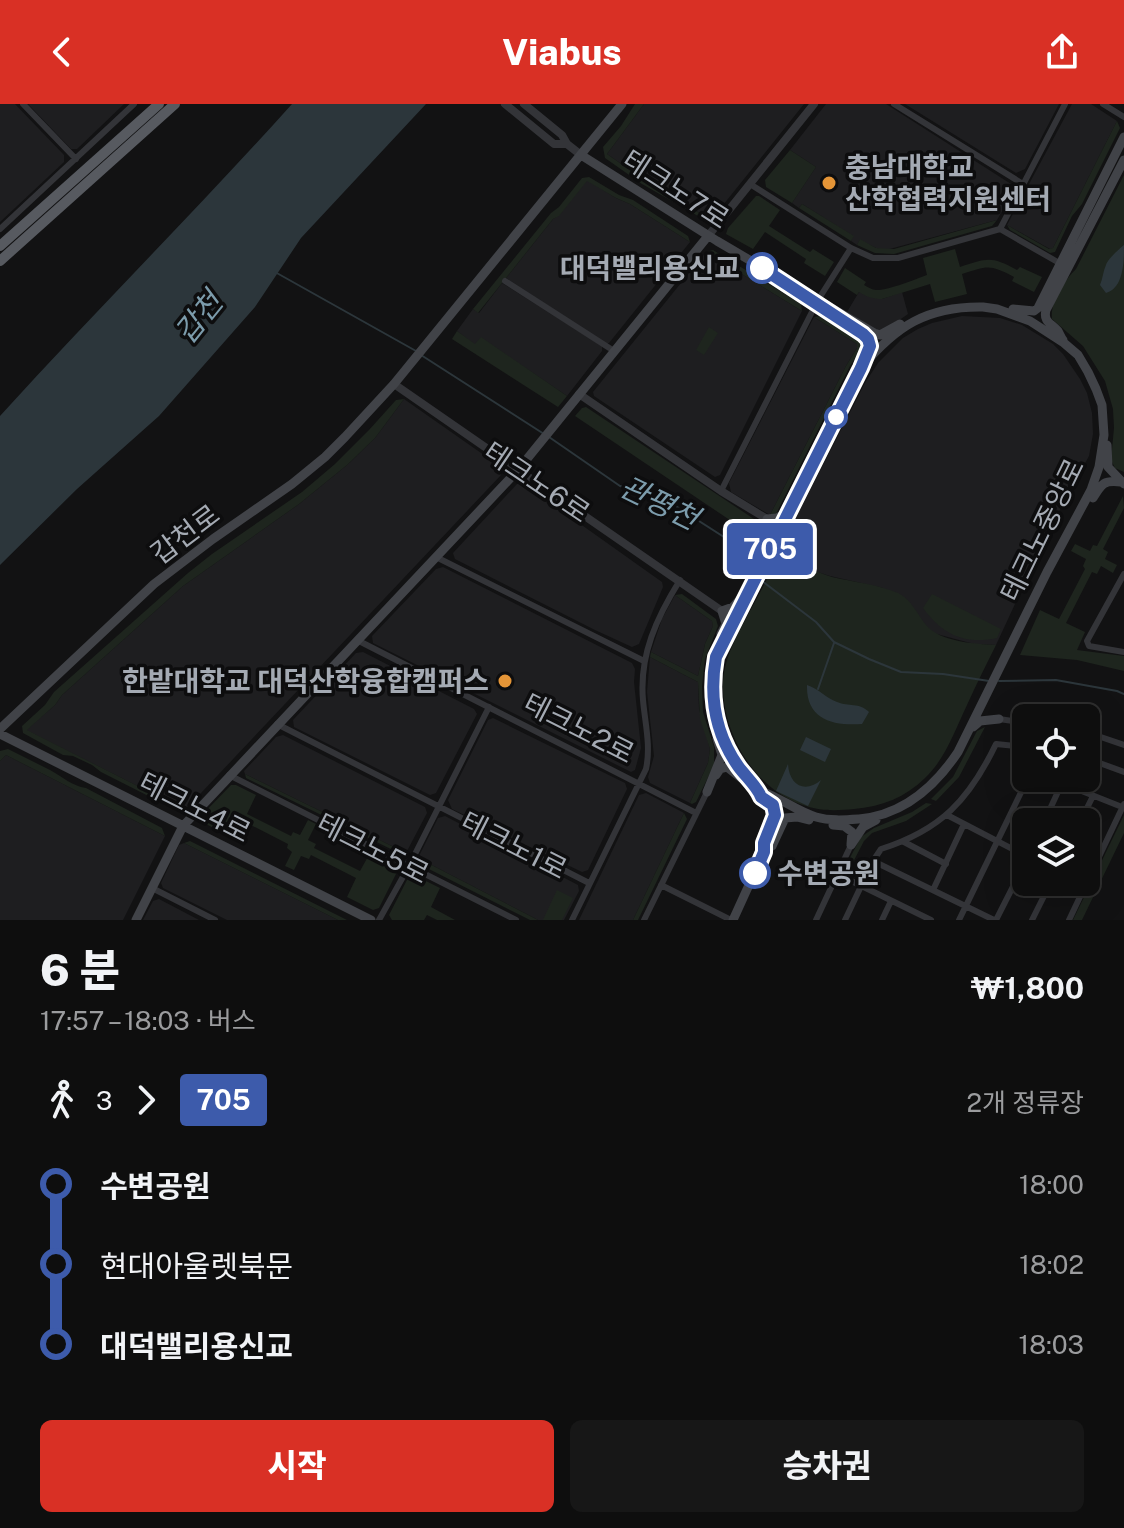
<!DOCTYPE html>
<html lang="ko">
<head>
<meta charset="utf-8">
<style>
	:root { --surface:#0e0e0e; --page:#171717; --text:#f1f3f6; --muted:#9b9c9e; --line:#2e2e2e; --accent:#d93025 }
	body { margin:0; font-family:"Public Sans","Noto Sans KR",sans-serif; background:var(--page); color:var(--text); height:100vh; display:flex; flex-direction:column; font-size:30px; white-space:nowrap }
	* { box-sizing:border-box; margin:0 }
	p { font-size:26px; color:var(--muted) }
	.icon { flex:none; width:44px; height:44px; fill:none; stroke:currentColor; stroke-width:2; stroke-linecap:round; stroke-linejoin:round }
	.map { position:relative; height:816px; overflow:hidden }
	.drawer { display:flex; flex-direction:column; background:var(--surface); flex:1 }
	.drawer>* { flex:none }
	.badge { padding:0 16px; border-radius:6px; font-size:28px; line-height:52px }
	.controls { position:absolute; left:1012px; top:600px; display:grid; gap:16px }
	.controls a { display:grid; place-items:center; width:88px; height:88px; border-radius:12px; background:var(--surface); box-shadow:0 8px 32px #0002,0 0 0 2px var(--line); font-size:40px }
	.map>.badge { position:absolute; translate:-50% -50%; box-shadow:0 0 0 4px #fff }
	.legs { display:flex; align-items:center; gap:12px; height:88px; padding:0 40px; font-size:26px }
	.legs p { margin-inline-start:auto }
	.head { display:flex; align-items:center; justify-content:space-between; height:136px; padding:0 40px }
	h1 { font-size:44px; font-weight:800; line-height:60px }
	.action { display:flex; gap:16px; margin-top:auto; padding:16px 40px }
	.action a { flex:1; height:92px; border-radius:12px; background:var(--accent); color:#fff; font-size:32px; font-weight:800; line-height:92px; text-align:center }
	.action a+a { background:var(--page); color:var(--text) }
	ul { padding:0 40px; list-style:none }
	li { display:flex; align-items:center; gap:28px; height:80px; font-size:30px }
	li i { display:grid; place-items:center; width:12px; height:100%; margin:0 10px; background:currentColor }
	li i::after { content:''; width:20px; height:20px; margin:-10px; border:6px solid; border-radius:50%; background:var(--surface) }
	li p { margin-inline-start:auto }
	li:first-child i { background:linear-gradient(#0000 50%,currentColor 0) }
	li:last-child i { background:linear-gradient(currentColor 50%,#0000 0) }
	header { display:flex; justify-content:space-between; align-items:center; height:104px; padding:0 40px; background:var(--accent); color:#fff; font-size:36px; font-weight:800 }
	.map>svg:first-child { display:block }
</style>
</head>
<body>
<header><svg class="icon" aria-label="back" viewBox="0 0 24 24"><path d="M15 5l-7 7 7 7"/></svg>Viabus<svg class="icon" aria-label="share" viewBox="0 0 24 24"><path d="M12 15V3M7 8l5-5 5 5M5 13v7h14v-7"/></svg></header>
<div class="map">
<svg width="1124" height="816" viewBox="0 0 1124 816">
	<rect width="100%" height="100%" fill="#121213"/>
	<path fill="#1e1e20" d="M0 0H15L64 51V58L0 118Z
		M28 0H124L77 45H71Z
		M644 0H804L711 116 644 76 607 50Z
		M826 0H886L1011 80 1013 88 997 116 886 146 876 144 860 136 857 141 851 137 853 132 802 100 799 104 792 99 816 63 790 46Z
		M905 0H1059L1025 65 1016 69Z
		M1072 0H1091L1117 17 1053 144 1050 145 1007 121Z
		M587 76 616 94 630 100 690 138 609 239 606 240 506 174 553 115 559 111Z
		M706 148 802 207 720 371 715 373 594 292 593 288Z
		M502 179 602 242V247L567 292 481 234 475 241 457 227 473 205 479 209Z
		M859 188 882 195 902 188 908 210 885 226 877 227 847 208Z
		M962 212 1000 214 1022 221 1053 240 1063 250 1080 275 1087 289 1092 309 1093 330 1089 352 1024 472 1022 485 996 541 974 540 933 529 883 484 830 472 817 468 781 448 798 410 865 279 878 259 903 234 918 225 932 219Z
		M814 213 857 240V244L846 262 770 411 731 388 729 379Z
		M404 295 501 363V371L185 706 26 626 55 601 62 591 183 482 299 400 347 361 375 334Z
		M517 380H524L662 478 663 483 639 540 632 543 595 526 455 455 453 449Z
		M443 463 632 559 635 565 634 578 641 644 635 666 631 668 373 539 372 532 436 465Z
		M675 491 712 517 713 522 705 540 698 572 651 548 662 515Z
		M363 548 474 605 477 610 436 689 430 691 294 623 293 616 356 549Z
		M650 553 698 578 699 605 710 645 708 659 690 699 650 679 648 673 654 652 647 588Z
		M493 614 625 679 627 685 588 766 582 768 452 705 448 696 488 616Z
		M283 631 425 703 427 709 406 749 245 670 244 667 276 633Z
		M6 651 165 732 123 816H0V657Z
		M646 689 684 709 633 816H579L639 691Z
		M445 712 578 781 579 787 564 816H538L418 754 438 714Z
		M184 739 338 816H227L163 784 161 779 179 741Z
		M159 795 199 816H143L153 797Z"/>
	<path fill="#1e251e" d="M635 0H644L607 50 644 76 711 116H705L642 80 605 54 603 43 621 22Z
		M1117 17 1120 24 1082 100 1072 112 1055 148 1050 149 1010 126 1007 121 1049 145 1053 144Z
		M790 46 816 63 792 99 766 83 765 76Z
		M1124 71V368L1115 364 1111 356 1114 324 1113 305 1105 277 1083 242 1052 215C1050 198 1064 177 1076 165Z
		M589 73 619 91 633 96 688 132 690 138 630 100 616 94 587 77 559 112 553 115 478 209 473 205 551 109 559 103 582 74Z
		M756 92H759L780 106 769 122 810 148 813 145 834 158 825 172 804 159 806 155 765 128 753 145 726 130 728 124Z
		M802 100 854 132 851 137 799 104Z
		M997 116 992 122 894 150 875 149 857 141 860 135 876 144 894 145Z
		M955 145 960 163C988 154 991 152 1017 166L1020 163 1042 173 1034 188 1012 177 1014 173C989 160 988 162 962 170L967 190 935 198 930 180 882 195C873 195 867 193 859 188L857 191 837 178 845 164 866 178 864 181C868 183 872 186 876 186 887 187 916 175 927 171L923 154Z
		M713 146 801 200 802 207 706 148Z
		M820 212 862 238 863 242 850 262 776 410 770 411 846 262 857 244V240L814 213Z
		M709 223 718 229 704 251 696 246Z
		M457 227 475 240 481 233 567 292 558 303 452 235Z
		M404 295 375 334 347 361 299 400 183 482 62 591 55 601 27 626 185 706 178 707 101 668 92 661 73 652 63 651 23 629 22 622 45 601 54 588 188 469 212 450 302 388 335 360 369 326 396 296Z
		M586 303 763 421 765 429 761 437 575 312 582 304Z
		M1123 392 1124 404 1103 445 1108 448 1105 455 1117 461 1113 469 1101 462 1097 470 1092 468 1066 519 1085 528 1077 546 1124 552V567L1077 556 1020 551 1040 506 1059 515 1085 465 1083 462 1086 455 1071 447 1075 440 1090 447 1093 441 1097 442Z
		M781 448C797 457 814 468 832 473 853 478 877 480 898 489 911 495 917 510 926 521 940 538 976 540 996 541 986 561 976 581 967 601 955 626 946 654 925 674 906 693 881 703 854 705 843 706 830 707 818 705 763 696 725 639 723 586 722 556 737 532 750 507 761 487 771 468 781 448Z
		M682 490 716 515 718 522 705 555 702 582 703 608 714 643V661L696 698 692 700 690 699 708 659 710 645 700 615 698 578 650 553 651 548 698 572 705 540 713 522 712 517 675 491Z
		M932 490 1001 525 997 534C964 541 942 530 923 504Z
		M985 623 959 673 936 697 931 695 953 673 977 627Z
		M8 645C22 652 36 659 50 666 63 673 72 682 86 684L162 724 165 732 6 651 0 657V647Z
		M245 670 406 749 401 750 246 674Z
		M231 681H236L256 691 247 710 291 732 293 728 300 731 308 716 316 720 308 736 316 740 314 744 360 767 370 749 395 762 397 768 379 804 373 806 347 793 356 774 311 751 309 755 301 752 294 766 285 762 292 748 287 744 288 740 243 717 233 734 204 719 201 712Z
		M926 699 932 700 906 717 872 729 864 737 850 764 862 770 859 774 857 775 845 768 844 765 861 733 874 724 912 708Z
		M684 709 687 715 638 816H633Z
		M1124 711V729L1082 816H1073Z
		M190 737 347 816H338L184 739Z
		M418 754 538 816H530L419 760Z
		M414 771 440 784 431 803 455 816H437L427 811 424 816H392L389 811 408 774Z
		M557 786 573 794 562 816H543Z"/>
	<path fill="#2c363b" d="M292 0H426L301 134 255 203 159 312 77 385 0 461V312C96 206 197 106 292 0Z
		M1124 141C1124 157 1124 184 1106 189L1100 181C1103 174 1103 167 1106 161 1107 156 1120 144 1124 141Z
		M807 581C819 585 826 594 837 598 849 603 859 598 869 608L862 620C832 622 806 615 807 581Z
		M806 633 831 645 825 658 800 646Z
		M788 660C789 681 805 690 821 676L808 702 776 687Z"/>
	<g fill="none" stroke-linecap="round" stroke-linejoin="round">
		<path stroke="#2c363b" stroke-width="2" d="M275 168 416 247
			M421 251 544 330
			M549 333 620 382 663 394 738 442 742 462 753 470
			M758 474 816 518 834 538 869 555 901 568 943 570 989 577
			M999 577 1056 576 1117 587 1124 590
			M818 585 834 539"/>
		<path stroke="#333438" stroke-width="6" d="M23 0 76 55
			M894 0 1023 80
			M1103 0 1124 13
			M750 80 851 144 873 154H898L1000 125 1065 0
			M0 125 134 0
			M1000 125 1061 160
			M505 177 614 247
			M818 196 851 144
			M721 387 816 200
			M436 453 644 557
			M1124 470 1087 537 1089 542 1124 548
			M357 536 696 709
			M999 615 1026 619
			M277 620 589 779
			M1086 628 1124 641
			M1086 654 1124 668
			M229 671 516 816
			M1049 674 1122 703
			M947 711 1026 752
			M1044 718 1062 679
			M1080 718 1093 692
			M904 738 946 760
			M873 757 994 816
			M837 770 931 816
			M661 781 731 816
			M152 784 215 816
			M933 786 964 720
			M379 816 409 762 489 603
			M572 816 646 665C651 642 645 619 643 596 639 551 657 513 680 476
			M644 816 707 688
			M816 816 851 741
			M845 816 873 757 881 745C941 726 969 696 996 640L1026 643
			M882 816 891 797
			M959 816 1028 674
			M996 816 1026 757
			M1032 816 1051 778
			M1069 816 1124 700"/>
		<path stroke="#333438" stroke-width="8" d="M505 0 554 40H567
			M524 0 562 31 567 40 581 51
			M708 132 814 0
			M394 280 722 507
			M579 290 721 387 767 415"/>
		<path stroke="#414348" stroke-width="9" d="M581 51 717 137 874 229 880 231 900 220
			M983 203 997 205 1030 217 1064 239 1078 251 1088 268 1096 285 1102 301 1104 331 1099 363 1091 386 1047 468 958 648C934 684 903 711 859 715 844 716 830 717 816 713 796 707 778 692 760 687 738 671 716 631 713 604 711 587 713 569 716 553L861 264C896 222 927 202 983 203Z
			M1013 205 1034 207 1038 204 1124 33
			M844 218 863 230 868 235 870 242 864 253
			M1063 236C1062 235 1058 227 1058 227 1051 219 1043 218 1046 206L1124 56
			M1107 341 1108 363 1124 380
			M1093 394C1102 379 1104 376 1121 378
			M773 437 772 423 767 415 777 414 788 408
			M721 530 726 520 722 507 733 503 744 491
			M973 623 980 617 999 615
			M0 625 154 480 213 435 292 380 325 353 345 333 394 280 622 0
			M0 630 371 816
			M716 671 720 665 727 663 741 674
			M707 688 722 651 717 635
			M833 721 844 722 852 728 851 740
			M851 741 863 723 876 716
			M764 748 772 742 785 714 797 713 809 716
			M136 816 183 722 518 366 708 132
			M733 816 764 748C762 724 791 712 763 694"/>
		<path stroke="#575a60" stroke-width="10" d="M0 142 159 0
			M0 157 175 0"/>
	</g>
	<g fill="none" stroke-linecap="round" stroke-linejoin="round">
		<g stroke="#fff" stroke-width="18">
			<path id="line-1" d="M755 769 764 748V739L775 711 773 701 761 693C757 682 745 672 738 662 715 629 709 592 716 553L861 264 870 242 868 235 863 230 762 164"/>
		</g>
		<use href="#line-1" stroke="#3d5bab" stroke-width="12"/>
	</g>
	<g fill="#e59537" stroke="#0d0d0e" stroke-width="3">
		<circle cx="829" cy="79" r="8"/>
		<circle cx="505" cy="577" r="8"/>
	</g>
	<g fill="#fff" stroke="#3d5bab" stroke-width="4">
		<circle cx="762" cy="164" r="14"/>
		<circle cx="836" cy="313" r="10"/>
		<circle cx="755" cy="769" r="14"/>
	</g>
	<g text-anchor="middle" stroke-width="7" stroke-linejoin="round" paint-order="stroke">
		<g font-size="28" font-weight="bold" fill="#a4aab3" stroke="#0d0d0e" text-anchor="start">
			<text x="845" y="73">충남대학교<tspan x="845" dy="32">산학협력지원센터</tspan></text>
			<text x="489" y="587" text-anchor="end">한밭대학교 대덕산학융합캠퍼스</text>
		</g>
		<g font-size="28" fill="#a4aab3" stroke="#0d0d0e">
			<text transform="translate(676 85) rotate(33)" y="10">테크노7로</text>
			<text transform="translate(537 378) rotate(34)" y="10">테크노6로</text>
			<text transform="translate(1042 426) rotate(-64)" y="10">테크노중앙로</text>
			<text transform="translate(185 430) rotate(-37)" y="10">갑천로</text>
			<text transform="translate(579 624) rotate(27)" y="10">테크노2로</text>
			<text transform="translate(195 703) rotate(27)" y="10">테크노4로</text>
			<text transform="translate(514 741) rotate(27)" y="10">테크노1로</text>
			<text transform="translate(373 744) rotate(27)" y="10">테크노5로</text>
		</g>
		<g font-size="28" font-weight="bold" fill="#a4aab3" stroke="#0d0d0e" text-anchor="end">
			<text x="740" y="174">대덕밸리용신교</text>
			<text x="777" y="779" text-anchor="start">수변공원</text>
		</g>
		<g font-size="30" font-style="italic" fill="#7c9cac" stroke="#0d0d0e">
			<text transform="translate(199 214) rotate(-51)" y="10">갑천</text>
			<text transform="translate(659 399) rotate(26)" y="10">관평천</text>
		</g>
	</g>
</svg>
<div class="controls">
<a><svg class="icon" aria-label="locate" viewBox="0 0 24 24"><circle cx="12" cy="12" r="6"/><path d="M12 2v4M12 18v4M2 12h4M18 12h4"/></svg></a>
<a><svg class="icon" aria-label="layers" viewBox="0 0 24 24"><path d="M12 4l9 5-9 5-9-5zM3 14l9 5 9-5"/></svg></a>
</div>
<b class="badge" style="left:770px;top:445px;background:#3d5bab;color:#fff">705</b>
</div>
<section class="drawer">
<div class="head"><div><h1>6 분</h1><p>17:57 – 18:03 · 버스</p></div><b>₩1,800</b></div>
<div class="legs"><svg class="icon" aria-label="walk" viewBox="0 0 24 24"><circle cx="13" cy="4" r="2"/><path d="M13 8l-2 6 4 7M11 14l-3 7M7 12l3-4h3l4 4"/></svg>3<svg class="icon" aria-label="forward" viewBox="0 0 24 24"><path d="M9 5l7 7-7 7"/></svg><b class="badge" style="background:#3d5bab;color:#fff">705</b><p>2개 정류장</p></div>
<ul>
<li><i style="color:#3d5bab"></i><b>수변공원</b><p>18:00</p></li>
<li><i style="color:#3d5bab"></i><span>현대아울렛북문</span><p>18:02</p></li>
<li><i style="color:#3d5bab"></i><b>대덕밸리용신교</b><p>18:03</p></li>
</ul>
<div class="action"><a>시작</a><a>승차권</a></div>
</section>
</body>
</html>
